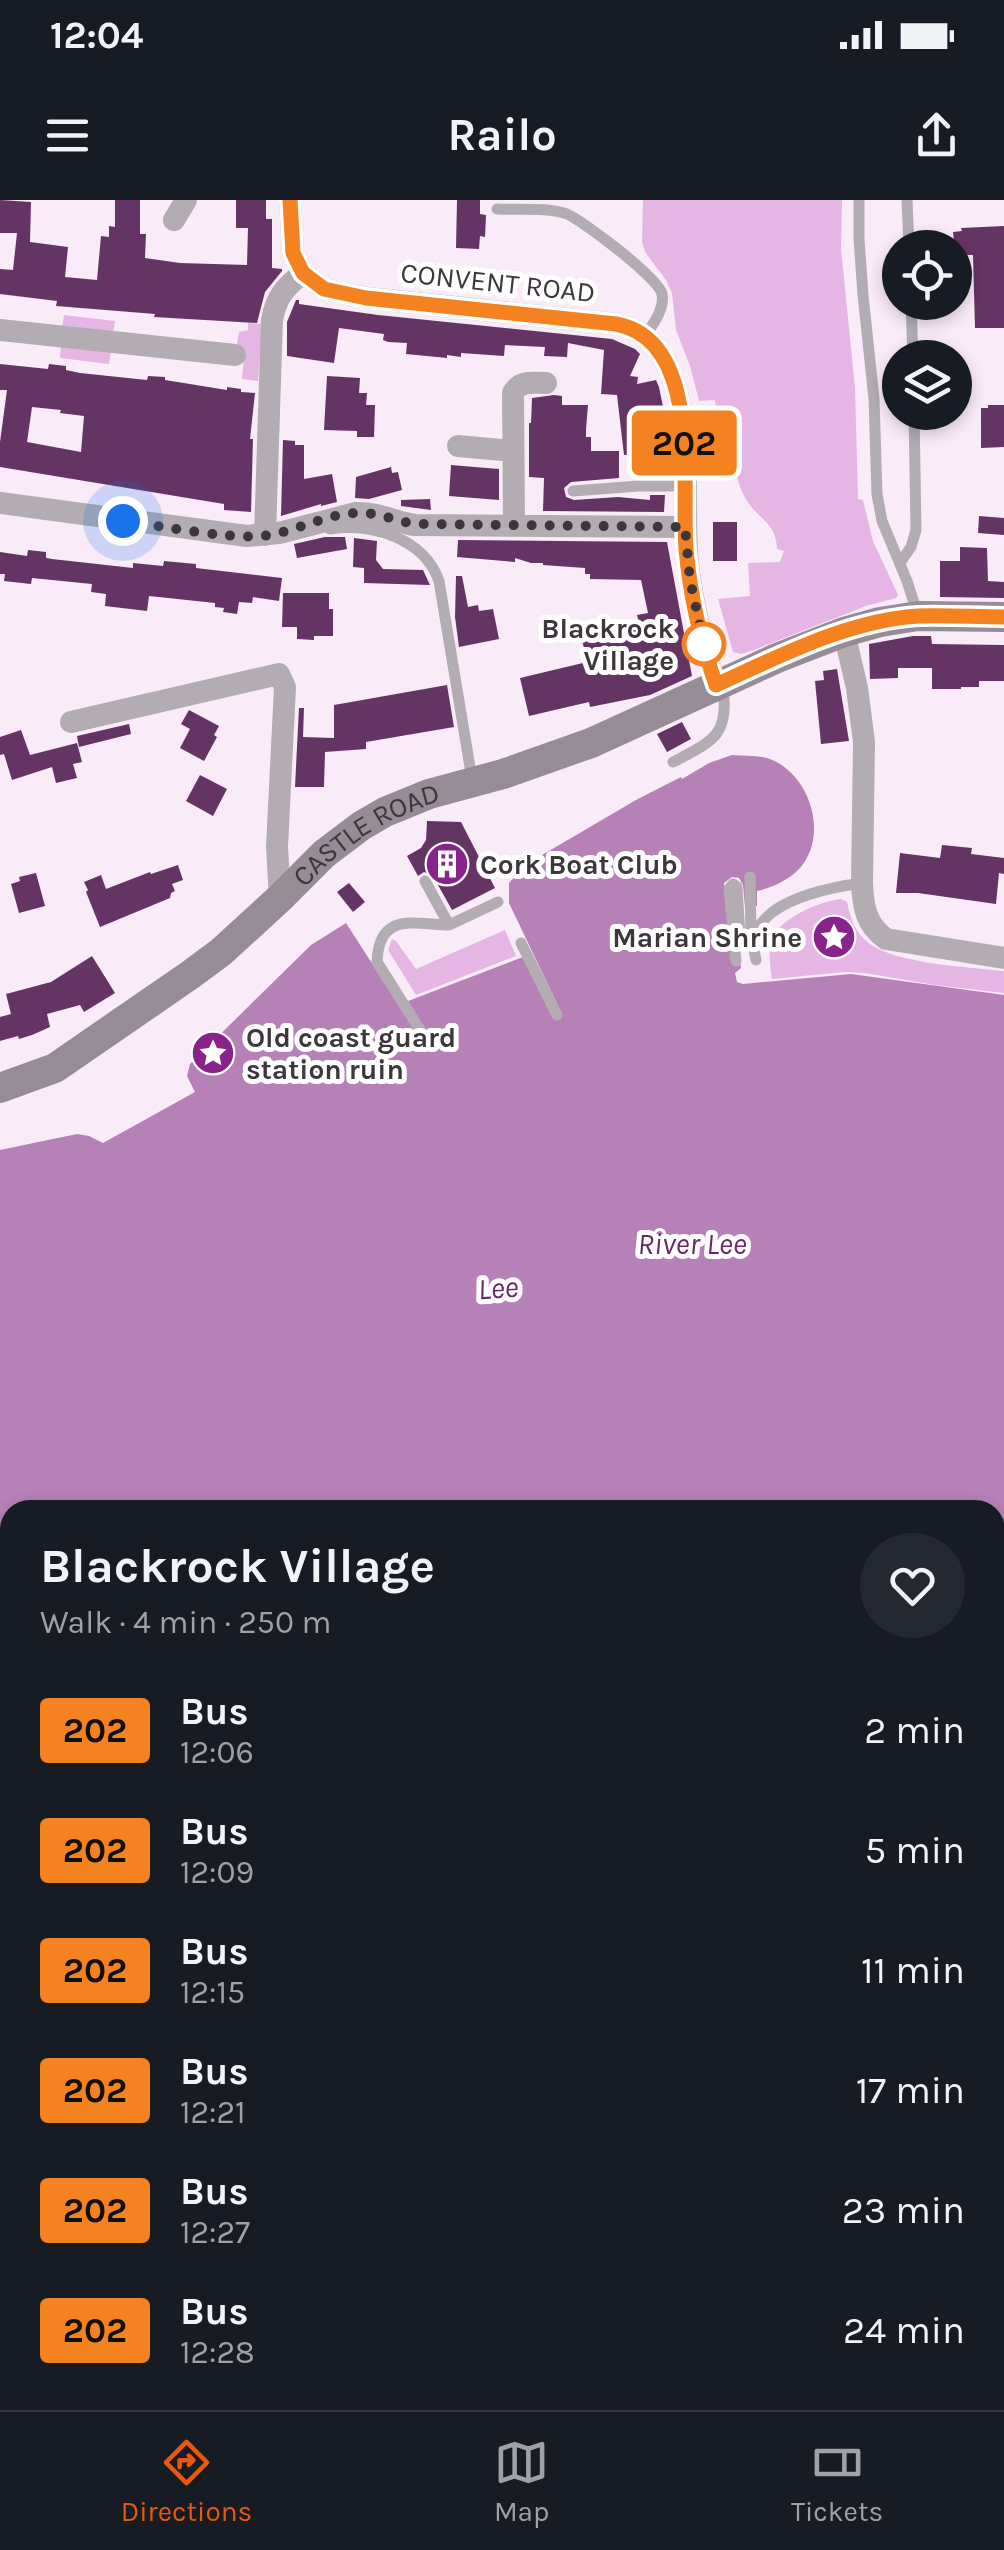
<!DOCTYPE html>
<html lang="en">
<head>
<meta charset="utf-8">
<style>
	:root { --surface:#171b24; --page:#242831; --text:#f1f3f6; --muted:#9ea1a6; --line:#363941; --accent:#ea580c }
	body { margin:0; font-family:Karla,sans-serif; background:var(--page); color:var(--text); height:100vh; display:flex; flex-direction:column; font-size:38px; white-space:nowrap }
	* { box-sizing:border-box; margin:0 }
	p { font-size:32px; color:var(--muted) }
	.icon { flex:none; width:55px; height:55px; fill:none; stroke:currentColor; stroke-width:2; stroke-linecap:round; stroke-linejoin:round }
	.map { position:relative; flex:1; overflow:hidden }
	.panel { position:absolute; left:0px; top:1300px; width:1005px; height:910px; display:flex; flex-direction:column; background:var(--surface); border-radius:30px 30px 0 0; box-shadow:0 5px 15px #0003 }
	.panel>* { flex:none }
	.badge { padding:0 20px; border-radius:8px; font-size:35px; line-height:65px }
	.buttons { position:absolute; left:882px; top:30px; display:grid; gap:20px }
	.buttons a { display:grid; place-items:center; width:90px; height:90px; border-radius:50%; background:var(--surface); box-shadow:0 5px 15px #0003; font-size:50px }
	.you { position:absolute; width:50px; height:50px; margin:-25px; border:8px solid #fff; border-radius:50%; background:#1a73e8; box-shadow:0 0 0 15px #1a73e833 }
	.map>.badge { position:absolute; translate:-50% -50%; box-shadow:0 0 0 5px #fff }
	.round { display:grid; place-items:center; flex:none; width:105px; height:105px; border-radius:52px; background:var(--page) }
	.summary { display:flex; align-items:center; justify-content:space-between; height:170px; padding:0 40px }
	h1 { font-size:48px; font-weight:700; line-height:75px }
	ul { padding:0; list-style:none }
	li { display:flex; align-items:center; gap:30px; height:120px; padding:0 40px }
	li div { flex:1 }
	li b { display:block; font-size:38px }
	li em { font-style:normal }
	li .badge { min-width:110px; font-weight:700; text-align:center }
	.status { display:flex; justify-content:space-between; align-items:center; height:70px; padding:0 50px; background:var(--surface); direction:ltr }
	.status svg { height:28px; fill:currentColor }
	header { display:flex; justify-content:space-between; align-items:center; height:130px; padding:0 40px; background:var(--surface); font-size:45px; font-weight:700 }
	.dock { display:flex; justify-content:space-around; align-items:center; height:140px; border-top:2px solid var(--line); background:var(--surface); font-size:28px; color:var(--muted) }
	.dock a { display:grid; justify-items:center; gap:5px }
	.dock .selected { color:var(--accent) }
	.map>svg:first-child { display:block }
</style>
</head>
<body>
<div class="status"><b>12:04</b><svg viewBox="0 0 49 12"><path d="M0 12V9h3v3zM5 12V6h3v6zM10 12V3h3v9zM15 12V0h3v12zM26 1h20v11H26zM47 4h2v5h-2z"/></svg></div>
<header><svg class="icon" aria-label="menu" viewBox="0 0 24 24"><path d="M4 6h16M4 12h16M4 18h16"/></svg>Railo<svg class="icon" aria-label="share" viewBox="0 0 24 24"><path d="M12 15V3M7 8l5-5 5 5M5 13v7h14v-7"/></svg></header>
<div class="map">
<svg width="1004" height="2210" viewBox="0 0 1004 2210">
	<rect width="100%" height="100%" fill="#faebf9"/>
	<path fill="#e5b6e4" d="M643 0H842L841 49 855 188 858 299 863 300 873 341 898 395 896 398 866 406 751 451 741 454 733 452 718 399 750 396 748 363 780 362 784 351 777 349C776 322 760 321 747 301 734 281 736 248 706 244L705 238 719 236 715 200 699 201 690 166 676 130 672 93 666 80 645 52 642 41Z
		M64 115 115 121 113 134 62 128Z
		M248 123 262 124 258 181 242 179 244 157 235 155 239 132 248 130Z
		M61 145 111 151 109 164 60 158Z
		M841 699 847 702C850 715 854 730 864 739 889 764 968 767 1004 771V793L935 785 865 773 844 772 772 779C770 767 768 750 772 738 781 718 820 701 841 699Z
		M505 730 516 756 416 795 388 750 392 739 396 741 416 769Z"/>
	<path fill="#b681b6" d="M732 555C744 556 759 555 770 559 811 575 830 637 798 670 787 681 771 688 757 691V706L745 707 743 685 739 678 732 677 724 683 727 717H734L741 768 735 773 737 782 743 784 851 774 1004 795V1361L995 1359V1310H10V1688L0 1691V950L77 934 89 936 103 943 195 892 187 876 190 864 311 745 346 723 426 847 408 801 523 757 561 812 509 703V683L525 665 636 600 681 577 682 579 709 563Z"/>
	<path fill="#643464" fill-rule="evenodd" d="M0 0 31 2 30 42 68 47 65 77 97 80 101 36 109 37V26L115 27V0H140V34H146L145 58 180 63 247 65 248 28H236V0H266V19H272V68L282 69V71L265 92 257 123 154 117 155 114 56 106 57 101 0 94V69L13 70 17 33H0Z
		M457 0H480V14L486 15 485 37 480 36 479 49 456 48Z
		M1004 26V128H975L973 55H962V50H955L953 32 962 31 961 28Z
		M296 100H299V104L378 115 612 139 635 149 640 154 630 176 638 177 637 184 656 180 659 187 668 231 671 277H649L647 254 624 255 617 195 601 194 604 150 568 143 567 157 544 156 545 147 505 145 504 156 461 153V157L447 155V158L406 154 407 143 388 142 383 140 384 134 339 128 334 163 287 156V122Z
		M0 164 48 169 49 164 66 166V170L80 173 147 180 148 176 165 177V180L227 190V187L241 189V192L255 193 250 239H253L251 312 224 310V304L0 267V242L7 190H0ZM32 207 61 210 60 213 84 216 81 252 27 242Z
		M327 176 360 178 359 193H367L366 205H375L374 237H357V231L324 230Z
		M554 195 562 196V205H588L586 229V237H591V251H619V278L571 282 564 288 566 297 574 300 618 297 650 300V295H665L664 312 543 311 544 278 529 277V223H531L532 198Z
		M988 205H1004V247L981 248V208H988Z
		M283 240 295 241V245H304V279L332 274 337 302 321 306V304L281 316Z
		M451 265 499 269V300L449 296Z
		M391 267 392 273 398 272 402 290 369 299 355 298 356 277Z
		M430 299 431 310 401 306V300Z
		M979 316 1004 318V335L978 333Z
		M713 322H737V361H713Z
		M325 337H345L347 349 297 358 294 344Z
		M354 338 377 341 376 360 383 369 423 370 430 385 364 383V368L353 367Z
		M458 340 667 342 692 476 650 495 590 507 589 502 529 516 520 478 587 462 581 435 639 423 637 415 648 413 641 380 590 379V374H585V368L543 365V363H531L515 358V362L457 357Z
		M960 347 987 348 988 381 1004 382V398L940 397V361H960Z
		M28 350 46 352V358L52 359 133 368V363L163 366 164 361 196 364V368L282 378 279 401 253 397 252 403 239 402 237 414 223 412 224 408 215 407V403L149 396 147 411 105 406 106 394 91 392 92 384 32 378 31 384 4 381 5 374H0V352L27 356Z
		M456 376H462L468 407 478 405 479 411 493 409 499 439 459 447 455 417Z
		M283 393H329V409H333V436H314V440L297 439V427H282Z
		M913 436H931L932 444 1004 445V481H979V487H961V489H932V468H898V478L870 479 869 444Z
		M837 469 849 541 821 544 815 481 824 480 823 471Z
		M447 485 454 527 366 542V549L325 552 324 587H295L299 508H304L303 537 334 538V505Z
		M189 510 219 526 214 535 217 537 204 561 180 548 190 529 181 524Z
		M682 522 691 539 667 552 657 534Z
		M129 524 131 534 79 547 77 536Z
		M21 530 30 555 77 543 82 562 73 564 77 578 56 583 52 567 12 580 4 554 0 555V537Z
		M200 575 227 589 213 616 186 601Z
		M427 621 461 622 495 688 452 710 433 676 424 672 418 676 407 656 421 648 426 640Z
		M942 645 972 648 971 654 1004 658V674L999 673 996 704 918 693H896L900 653 940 658Z
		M178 665 183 680 172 684 175 691 171 693 170 698 100 727 86 692 88 690 84 682 101 675 106 689 150 672 151 674Z
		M36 673 45 706 19 713 11 684 20 681 19 677Z
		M349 683 365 702 353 712 337 692Z
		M92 756 115 793 84 812 80 805 47 814 50 827 32 835 19 839 18 836 0 841V817L11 814 6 794 51 782Z"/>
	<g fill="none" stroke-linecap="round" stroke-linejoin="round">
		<path stroke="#b3adb3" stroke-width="11" d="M859 0V39L863 95 874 199 877 294 882 321 907 381 917 412
			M907 0 909 48
			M497 9C516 10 550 7 567 14 583 21 659 78 662 94 665 109 653 124 645 136
			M911 102 913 158
			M573 291 639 286H685
			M330 329C372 323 424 338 439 381L472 579
			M900 363 911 347 916 330 914 212
			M673 562C711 542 730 536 723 488
			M425 681 449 725 498 702
			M521 743 557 815
			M756 760 751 736C758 727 765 717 774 711 798 694 833 687 862 683
			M736 761 729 689 733 684 737 687 740 736H751L750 677
			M429 844 377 762C379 712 412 724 449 725
			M995 1384 1004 1385
			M995 1803 1004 1804
			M0 1864 10 1865
			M0 1919 10 1917
			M0 2065 10 2064
			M0 2163 10 2166
			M995 2191 1004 2192
			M459 2210V2202L549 2200
			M854 2210 855 2200"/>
		<path stroke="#b3adb3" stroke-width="22" d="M290 0 293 53 303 73 324 89 367 98 616 124C706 140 680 299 688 365 693 405 703 446 716 485
			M174 20 186 0
			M0 130 235 155
			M458 246 513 251
			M0 303 247 336 279 333 356 313C376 312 395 322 415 325L685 327
			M514 325 513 193C520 180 533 183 546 183
			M265 335 272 120C276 97 285 87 303 73
			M844 432 857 488 864 542 862 683C863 707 866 725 886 739L1004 758
			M71 522 279 474 285 487 277 647 280 698"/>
		<path stroke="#958c95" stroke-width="30" id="s1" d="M0 888 55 868 190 775 221 752 280 698 324 654 361 626 385 612 429 594 503 574 591 543 777 458 844 432 880 422 918 416 1004 417"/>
	</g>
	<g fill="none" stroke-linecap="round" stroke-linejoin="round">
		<g stroke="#fff" stroke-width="22">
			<path id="line" d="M290 0 293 53 303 73 324 89 366 98 616 124C703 140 681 286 686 349 690 395 701 442 716 485 780 456 849 420 919 416 947 415 976 417 1004 417"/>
		</g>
		<use href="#line" stroke="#f58220" stroke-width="15"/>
		<path stroke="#3d373d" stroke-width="10" stroke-dasharray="0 18" d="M123 321C164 326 223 339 263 336 297 332 328 312 362 313 380 313 398 322 416 324L685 327 690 380 704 444"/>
	</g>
	<defs>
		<g id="building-disc" transform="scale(2.25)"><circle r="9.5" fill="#88238b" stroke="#fff"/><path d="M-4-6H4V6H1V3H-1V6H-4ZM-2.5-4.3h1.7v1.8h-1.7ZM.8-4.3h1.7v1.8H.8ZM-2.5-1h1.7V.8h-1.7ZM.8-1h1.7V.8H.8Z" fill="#fff"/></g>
		<g id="sight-disc" transform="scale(2.25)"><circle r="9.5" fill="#88238b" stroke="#fff"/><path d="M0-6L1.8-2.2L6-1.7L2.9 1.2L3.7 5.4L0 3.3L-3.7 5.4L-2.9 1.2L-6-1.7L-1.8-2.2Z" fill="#fff"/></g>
	</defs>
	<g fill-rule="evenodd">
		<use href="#building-disc" x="447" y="664"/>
		<use href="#sight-disc" x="834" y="737"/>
		<use href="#sight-disc" x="213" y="853"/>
	</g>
	<circle fill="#fff" stroke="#f58220" stroke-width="5" cx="704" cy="444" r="20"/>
	<g text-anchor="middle" stroke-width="10" stroke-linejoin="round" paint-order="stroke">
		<g font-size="28" fill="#3d373d" stroke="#fff">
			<text transform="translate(498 82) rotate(6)" y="10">CONVENT ROAD</text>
			<text dy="10" stroke="none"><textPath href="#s1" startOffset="450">CASTLE ROAD</textPath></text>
		</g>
		<g font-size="28" font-weight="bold" fill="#3d373d" stroke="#fff" text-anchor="end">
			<text x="674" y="438">Blackrock<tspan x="674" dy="32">Village</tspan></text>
		</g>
		<g font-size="28" font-weight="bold" fill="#3d373d" stroke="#fff" text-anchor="start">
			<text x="480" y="674">Cork Boat Club</text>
			<text x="802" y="747" text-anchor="end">Marian Shrine</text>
			<text x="246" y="847">Old coast guard<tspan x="246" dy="32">station ruin</tspan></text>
		</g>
		<g font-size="30" font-style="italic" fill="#68286a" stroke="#fff">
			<text x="692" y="1054">River Lee</text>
			<text transform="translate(498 1088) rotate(-4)" y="10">Lee</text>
		</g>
	</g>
</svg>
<div class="buttons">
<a><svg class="icon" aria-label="locate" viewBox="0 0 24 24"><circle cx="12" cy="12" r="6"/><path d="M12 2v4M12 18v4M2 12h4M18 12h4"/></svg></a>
<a><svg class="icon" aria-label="layers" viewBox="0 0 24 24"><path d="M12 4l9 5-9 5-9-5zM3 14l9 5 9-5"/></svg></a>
</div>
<div class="you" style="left:123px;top:321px"></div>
<b class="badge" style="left:684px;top:243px;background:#f58220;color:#111">202</b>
<section class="panel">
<div class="summary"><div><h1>Blackrock Village</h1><p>Walk · 4 min · 250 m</p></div><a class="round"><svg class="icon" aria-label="heart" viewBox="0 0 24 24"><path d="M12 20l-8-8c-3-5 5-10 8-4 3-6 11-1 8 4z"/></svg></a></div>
<ul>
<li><span class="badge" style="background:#f58220;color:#111">202</span><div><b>Bus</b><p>12:06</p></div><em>2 min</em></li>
<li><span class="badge" style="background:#f58220;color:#111">202</span><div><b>Bus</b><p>12:09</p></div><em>5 min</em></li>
<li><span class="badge" style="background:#f58220;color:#111">202</span><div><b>Bus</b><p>12:15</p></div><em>11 min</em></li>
<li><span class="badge" style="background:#f58220;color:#111">202</span><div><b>Bus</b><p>12:21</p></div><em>17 min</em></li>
<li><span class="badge" style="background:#f58220;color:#111">202</span><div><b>Bus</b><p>12:27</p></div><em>23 min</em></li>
<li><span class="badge" style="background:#f58220;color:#111">202</span><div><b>Bus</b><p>12:28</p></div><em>24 min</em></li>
</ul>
</section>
</div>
<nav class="dock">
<a class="selected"><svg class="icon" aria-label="directions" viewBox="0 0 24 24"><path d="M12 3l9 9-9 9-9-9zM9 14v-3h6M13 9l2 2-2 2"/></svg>Directions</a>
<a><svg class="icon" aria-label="map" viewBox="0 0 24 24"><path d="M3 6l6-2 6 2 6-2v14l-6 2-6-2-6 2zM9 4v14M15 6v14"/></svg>Map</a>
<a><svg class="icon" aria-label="tickets" viewBox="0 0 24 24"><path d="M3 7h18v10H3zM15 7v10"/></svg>Tickets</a>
</nav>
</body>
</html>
